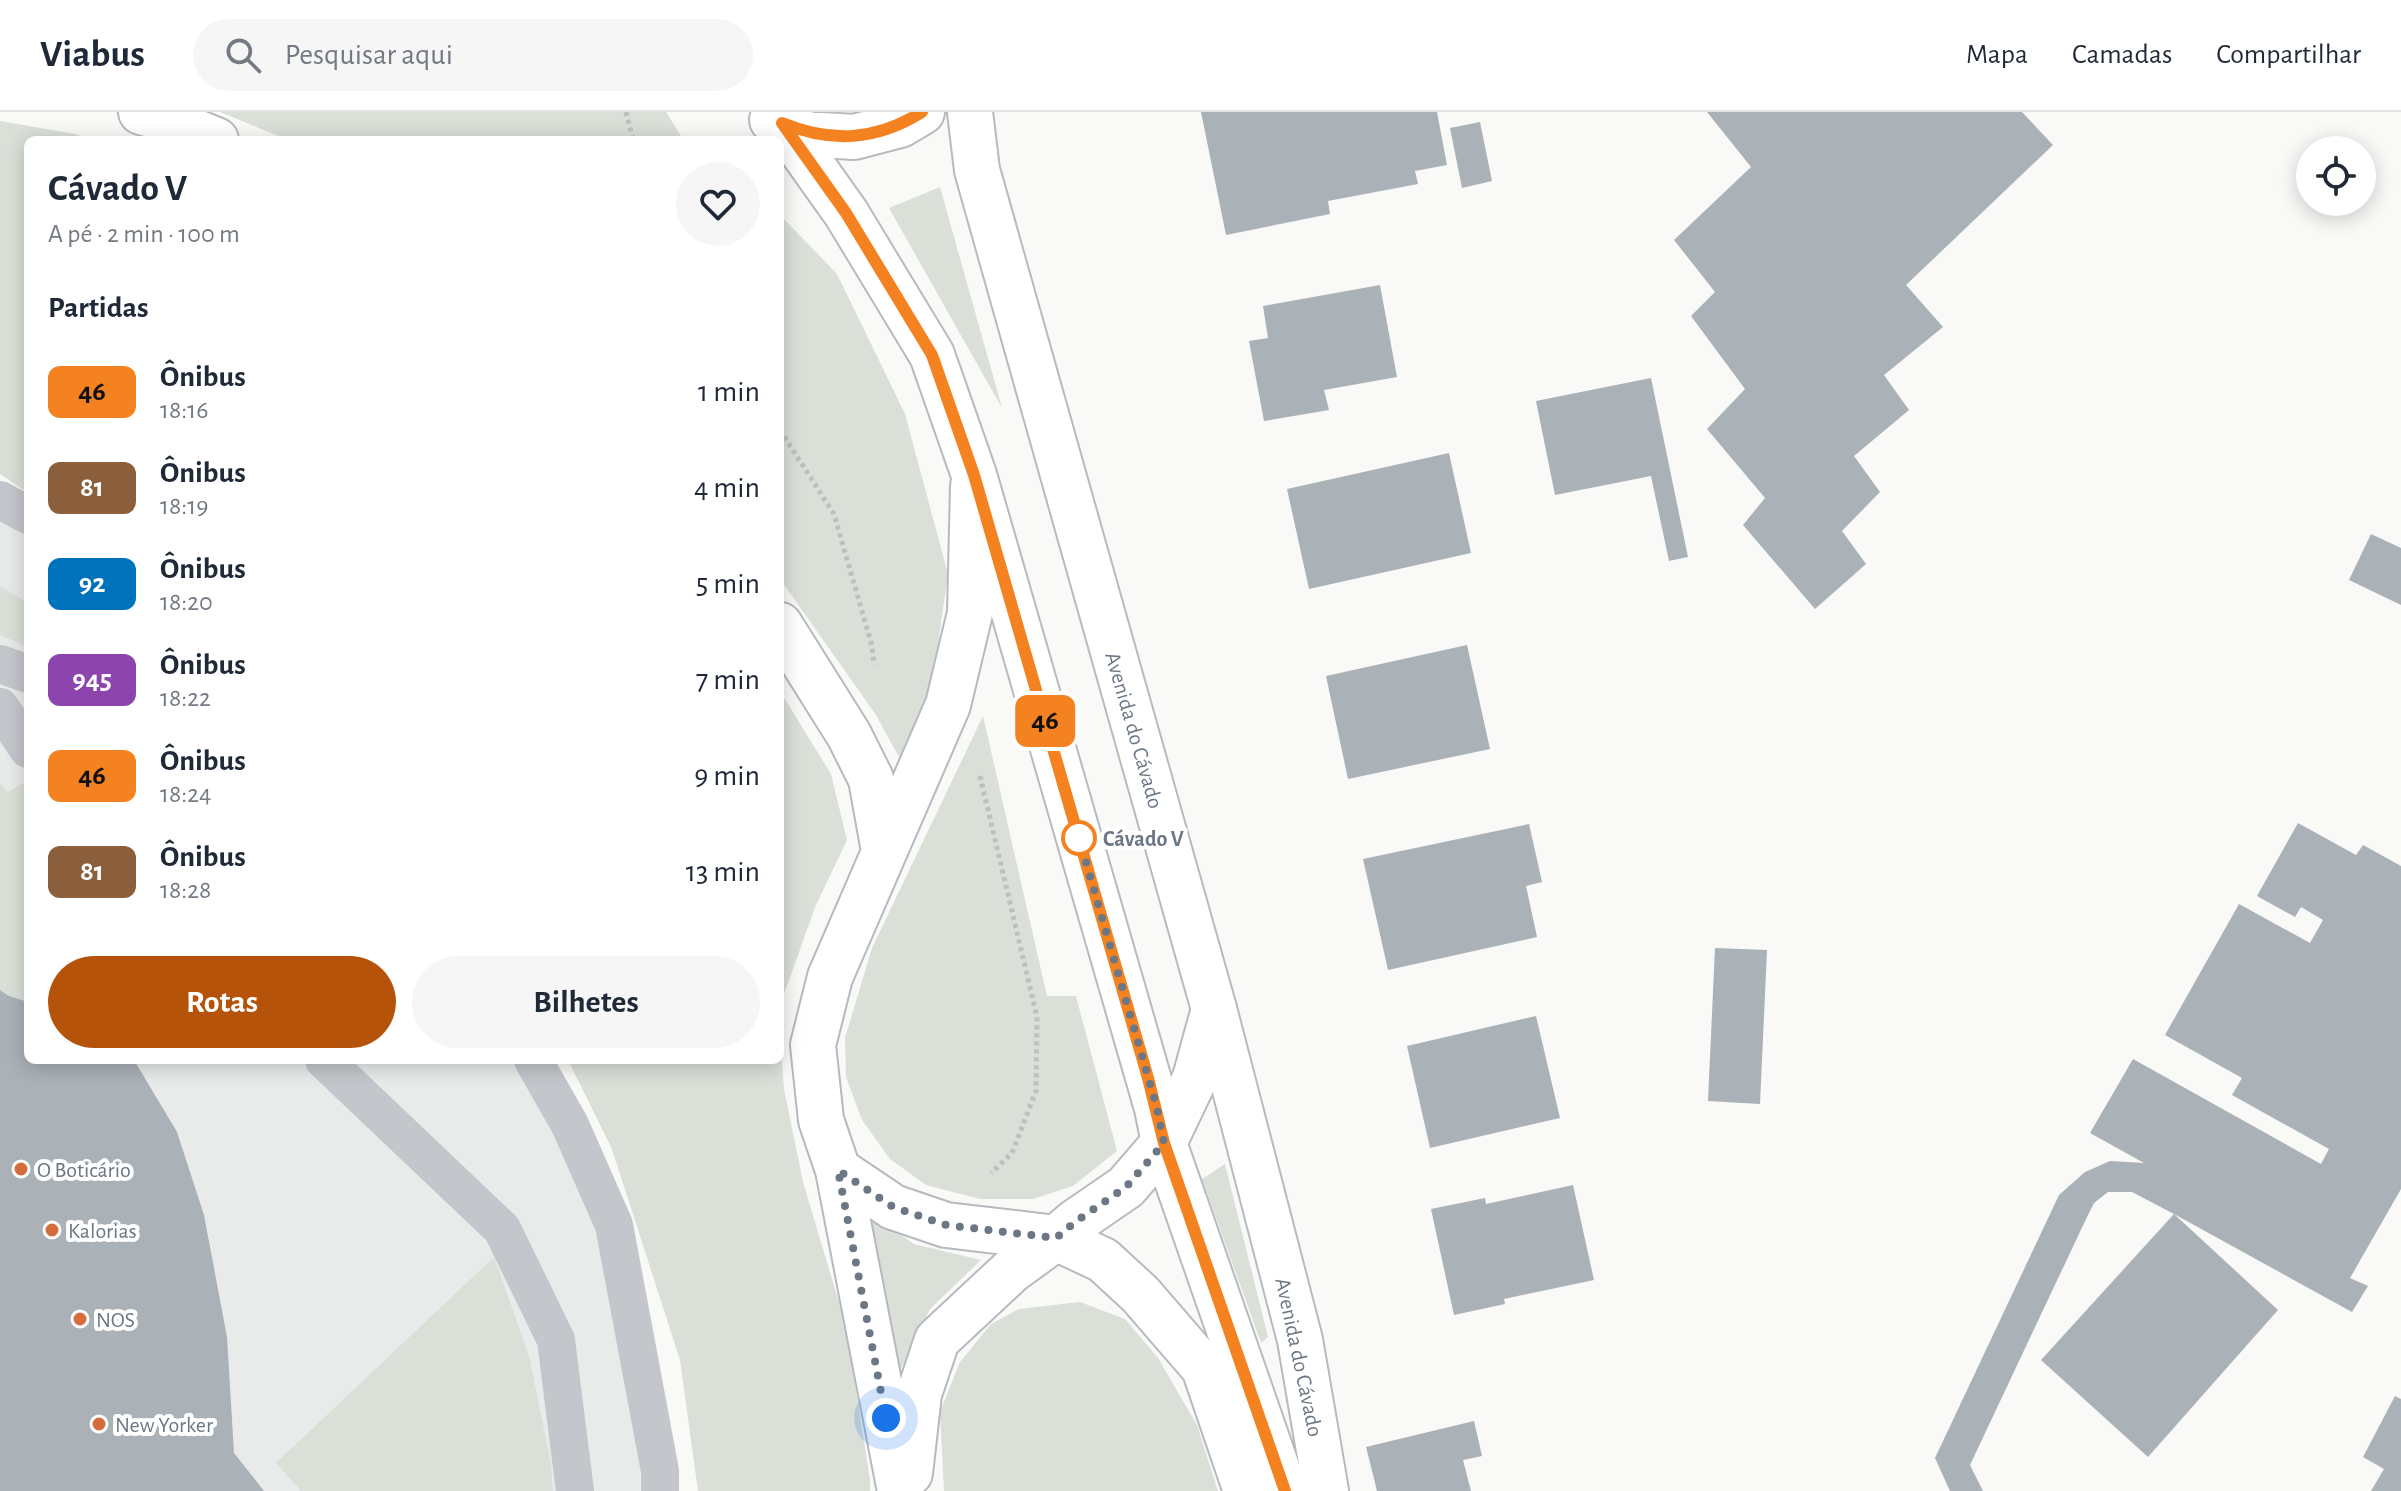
<!DOCTYPE html>
<html lang="pt">
<head>
<meta charset="utf-8">
<style>
	:root { --surface:#fff; --page:#f6f6f7; --text:#1f2937; --muted:#747a83; --line:#e0e1e3; --accent:#b45309 }
	body { margin:0; font-family:"Alegreya Sans",sans-serif; background:var(--page); color:var(--text); height:100vh; display:flex; flex-direction:column; font-size:30px; white-space:nowrap }
	* { box-sizing:border-box; margin:0 }
	p { font-size:26px; color:var(--muted) }
	.icon { flex:none; width:44px; height:44px; fill:none; stroke:currentColor; stroke-width:2; stroke-linecap:round; stroke-linejoin:round }
	.map { position:relative; flex:1; overflow:hidden }
	.sheet { position:absolute; left:24px; top:24px; width:760px; height:928px; display:flex; flex-direction:column; background:var(--surface); border-radius:12px; box-shadow:0 4px 20px #0003 }
	.sheet>* { flex:none }
	.badge { padding:0 16px; border-radius:12px; font-size:28px; line-height:52px }
	.fabs { position:absolute; left:2296px; top:24px; display:grid; gap:16px }
	.fabs a { display:grid; place-items:center; width:80px; height:80px; border-radius:50%; background:var(--surface); box-shadow:0 4px 20px #0003; font-size:40px }
	.you { position:absolute; width:40px; height:40px; margin:-20px; border:6px solid #fff; border-radius:50%; background:#1a73e8; box-shadow:0 0 0 12px #1a73e833 }
	.map>.badge { position:absolute; translate:-50% -50%; box-shadow:0 0 0 4px #fff }
	h2 { padding:0 24px; font-size:30px; line-height:72px }
	.round { display:grid; place-items:center; flex:none; width:84px; height:84px; border-radius:42px; background:var(--page) }
	.summary { display:flex; align-items:center; justify-content:space-between; height:136px; padding:0 24px }
	h1 { font-size:38px; font-weight:700; line-height:60px }
	.action { display:flex; gap:16px; margin-top:auto; padding:16px 24px }
	.action a { flex:1; height:92px; border-radius:48px; background:var(--accent); color:#fff; font-size:32px; font-weight:700; line-height:92px; text-align:center }
	.action a+a { background:var(--page); color:var(--text) }
	ul { padding:0; list-style:none }
	li { display:flex; align-items:center; gap:24px; height:96px; padding:0 24px }
	li div { flex:1 }
	li b { display:block; font-size:30px }
	li em { font-style:normal }
	li .badge { min-width:88px; font-weight:700; text-align:center }
	header { display:flex; align-items:center; gap:48px; box-sizing:border-box; height:112px; padding:0 40px; background:var(--surface); border-bottom:2px solid var(--line) }
	header strong { font-size:38px }
	nav { display:flex; gap:44px; margin-inline-start:auto; font-size:28px }
	.search { width:560px; height:72px; background:var(--page); display:flex; align-items:center; gap:20px; box-sizing:border-box; padding:0 28px; border-radius:44px; color:var(--muted); font-size:30px }
	.map>svg:first-child { display:block }
</style>
</head>
<body>
<header>
<strong>Viabus</strong>
<div class="search"><svg class="icon" aria-label="search" viewBox="0 0 24 24"><circle cx="10" cy="10" r="6"/><path d="M15 15l6 6"/></svg>Pesquisar aqui</div>
<nav><a>Mapa</a><a>Camadas</a><a>Compartilhar</a></nav>
</header>
<div class="map">
<svg width="2401" height="1379" viewBox="0 0 2401 1379">
	<rect width="100%" height="100%" fill="#f9f9f7"/>
	<path fill="#e9ebea" d="M0 388 28 403V948H533L570 1013 660 1379H0Z"/>
	<path fill="#dadfd8" d="M220 0H666L681 24 686 28H288Z
		M0 9 75 22 94 28H28V381L0 362Z
		M940 75 1002 296 889 96Z
		M780 103 837 162 905 302 948 462 933 567 901 649 876 603 780 467Z
		M0 474 28 491V535L0 523Z
		M780 579 831 662 847 728 816 793 780 893Z
		M983 604 1047 884H1076L1117 1039 1073 1074 1033 1087H980L926 1073 890 1047 862 1008 846 965 845 926 872 836Z
		M25 670 28 674V890L9 884 0 878V671L8 680Z
		M780 924 784 977 803 1070 846 1214 870 1368V1379H698L680 1248 612 1037 568 948H780Z
		M1225 1052 1268 1225 1261 1231 1202 1067Z
		M870 1102 914 1132 981 1148 930 1197 900 1259 882 1185Z
		M494 1145 529 1244 551 1351 553 1379H301L276 1351Z
		M1080 1190 1125 1207 1158 1246 1197 1313 1218 1379H944L940 1300 960 1250 991 1212 1019 1197Z"/>
	<path fill="#aab1b7" d="M1201 0H1437L1447 53 1415 59 1418 72 1328 89 1330 102 1226 123Z
		M1707 0H2022L2053 33 1906 173 1943 215 1884 263 1909 298 1854 344 1880 380 1842 419 1866 452 1815 497 1743 413 1765 386 1707 317 1745 277 1691 204 1715 180 1674 128 1751 55Z
		M1480 10 1492 69 1462 76 1450 16Z
		M1380 173 1397 265 1324 278 1329 298 1264 309 1249 229 1268 226 1263 194Z
		M1651 266 1688 445 1669 449 1651 364 1555 383 1536 289Z
		M1449 341 1471 441 1309 477 1287 377Z
		M2371 422 2401 436V493L2349 468Z
		M1467 533 1490 637 1348 667 1326 564Z
		M2298 711 2356 743 2363 733 2401 754V1077L2350 1166 2368 1174 2352 1200 2174 1102 2278 1198 2148 1345 2041 1248 2174 1102 2132 1080H2108L2094 1091 2087 1105 1970 1353 1983 1379H1950L1935 1346 2059 1083 2085 1060 2110 1049 2144 1051 2090 1021 2133 947 2321 1052 2329 1037 2232 983 2242 966 2165 923 2239 792 2310 831 2323 808 2301 795 2295 805 2257 784Z
		M1529 712 1542 770 1526 774 1537 825 1388 858 1363 747Z
		M1715 836 1767 838 1760 992 1708 989Z
		M0 878 9 884 28 890V948H134L177 1020 204 1103 227 1225 234 1341 264 1379H0Z
		M1536 904 1560 1006 1430 1036 1407 934Z
		M1573 1073 1594 1168 1504 1187 1505 1192 1454 1203 1431 1097 1485 1086 1486 1092Z
		M2395 1284 2401 1287V1379H2371L2384 1357 2363 1345Z
		M1474 1309 1482 1344 1463 1348 1471 1379H1377L1366 1335Z"/>
	<g fill="none" stroke-linecap="round" stroke-linejoin="round">
		<g stroke="#b6babe" stroke-width="48">
			<path id="secondary" d="M141 0 162 6 216 28
				M780 513 849 623 871 667 884 739
				M838 1058 893 1095 946 1113 1056 1126 1075 1110 1126 1075 1164 1031 1195 966 1214 897
				M910 1361 919 1282 937 1228 1011 1159 1056 1126 1103 1148 1140 1182 1204 1256 1246 1379
				M900 1379 838 1058 821 1008 813 933 830 865 948 593 970 501 973 374"/>
		</g>
		<g stroke="#b7babe" stroke-width="48">
			<path id="primary" d="M970 0 977 58 1214 897 1300 1228 1326 1379
				M772 8 807 22 854 25 900 13 922 0
				M782 11 846 101 932 243 974 363 1157 996 1164 1031 1285 1379"/>
		</g>
		<path stroke="#bdbfc2" stroke-width="5" stroke-dasharray="4 4" stroke-linecap="butt" d="M626 0 633 28
			M780 318 834 402 872 534 874 553
			M980 664 1037 905 1036 979 1012 1041 991 1061"/>
		<path stroke="#c3c6ca" stroke-width="38" d="M0 388 28 403
			M0 552 28 562
			M0 595 28 637
			M324 948 502 1117 556 1228 575 1379
			M533 948 570 1013 614 1113 660 1359V1379"/>
		<use href="#secondary" stroke="#fff" stroke-width="44"/>
		<use href="#primary" stroke="#fff" stroke-width="44"/>
	</g>
	<g fill="none" stroke-linecap="round" stroke-linejoin="round">
		<g stroke="#fff" stroke-width="18">
			<path id="line" d="M922 0C876 29 831 31 782 11L846 101 932 243 974 363 1148 966 1164 1031 1285 1379"/>
		</g>
		<use href="#line" stroke="#f58220" stroke-width="12"/>
		<path stroke="#6b7785" stroke-width="8" stroke-dasharray="0 14.4" d="M886 1306 838 1058 893 1095 946 1113 1056 1126 1075 1110 1126 1075 1164 1031 1157 996 1079 726"/>
	</g>
	<circle fill="#fff" stroke="#f58220" stroke-width="4" cx="1079" cy="726" r="16"/>
	<g fill="#d46c3b" stroke="#fff" stroke-width="3">
		<circle cx="21" cy="1057" r="8"/>
		<circle cx="52" cy="1118" r="8"/>
		<circle cx="80" cy="1207" r="8"/>
		<circle cx="99" cy="1312" r="8"/>
	</g>
	<g text-anchor="middle" stroke-width="8" stroke-linejoin="round" paint-order="stroke">
		<g font-size="22" fill="#6b7785" stroke="#fff">
			<text transform="translate(1135 618) rotate(74)" y="8">Avenida do Cávado</text>
			<text transform="translate(1300 1245) rotate(78)" y="8">Avenida do Cávado</text>
		</g>
		<g font-size="22" font-weight="bold" fill="#6b7785" stroke="#fff" text-anchor="start">
			<text x="1103" y="734">Cávado V</text>
		</g>
		<g font-size="22" fill="#6b7785" stroke="#fff" text-anchor="start">
			<text x="37" y="1065">O Boticário</text>
			<text x="68" y="1126">Kalorias</text>
			<text x="96" y="1215">NOS</text>
			<text x="115" y="1320">New Yorker</text>
		</g>
	</g>
</svg>
<div class="fabs">
<a><svg class="icon" aria-label="locate" viewBox="0 0 24 24"><circle cx="12" cy="12" r="6"/><path d="M12 2v4M12 18v4M2 12h4M18 12h4"/></svg></a>
</div>
<div class="you" style="left:886px;top:1306px"></div>
<b class="badge" style="left:1045px;top:609px;background:#f58220;color:#111">46</b>
<section class="sheet">
<div class="summary"><div><h1>Cávado V</h1><p>A pé · 2 min · 100 m</p></div><a class="round"><svg class="icon" aria-label="heart" viewBox="0 0 24 24"><path d="M12 20l-8-8c-3-5 5-10 8-4 3-6 11-1 8 4z"/></svg></a></div>
<h2>Partidas</h2>
<ul>
<li><span class="badge" style="background:#f58220;color:#111">46</span><div><b>Ônibus</b><p>18:16</p></div><em>1 min</em></li>
<li><span class="badge" style="background:#8b5e3c;color:#fff">81</span><div><b>Ônibus</b><p>18:19</p></div><em>4 min</em></li>
<li><span class="badge" style="background:#0072bc;color:#fff">92</span><div><b>Ônibus</b><p>18:20</p></div><em>5 min</em></li>
<li><span class="badge" style="background:#8e44ad;color:#fff">945</span><div><b>Ônibus</b><p>18:22</p></div><em>7 min</em></li>
<li><span class="badge" style="background:#f58220;color:#111">46</span><div><b>Ônibus</b><p>18:24</p></div><em>9 min</em></li>
<li><span class="badge" style="background:#8b5e3c;color:#fff">81</span><div><b>Ônibus</b><p>18:28</p></div><em>13 min</em></li>
</ul>
<div class="action"><a>Rotas</a><a>Bilhetes</a></div>
</section>
</div>
</body>
</html>
